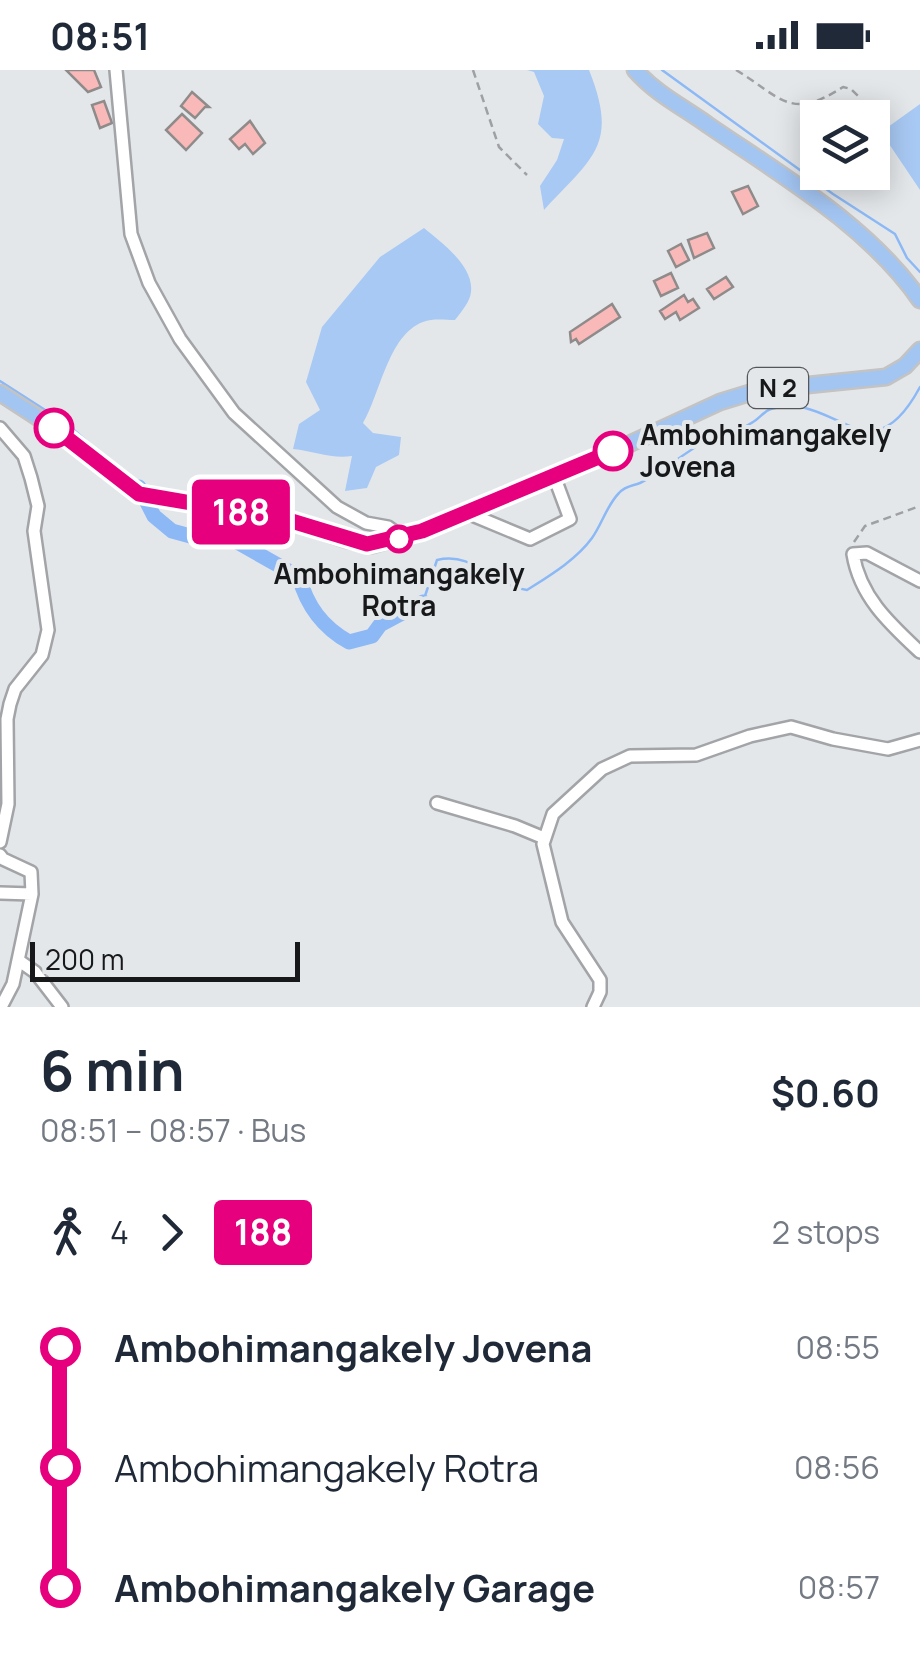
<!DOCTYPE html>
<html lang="en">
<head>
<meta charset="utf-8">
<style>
	:root { --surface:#fff; --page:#f2f2f3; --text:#1f2937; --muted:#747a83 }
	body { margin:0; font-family:Manrope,sans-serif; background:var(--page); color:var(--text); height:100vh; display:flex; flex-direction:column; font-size:38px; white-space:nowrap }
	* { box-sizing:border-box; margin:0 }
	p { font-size:32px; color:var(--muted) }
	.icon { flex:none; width:55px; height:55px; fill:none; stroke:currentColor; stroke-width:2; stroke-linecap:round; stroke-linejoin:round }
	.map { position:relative; height:937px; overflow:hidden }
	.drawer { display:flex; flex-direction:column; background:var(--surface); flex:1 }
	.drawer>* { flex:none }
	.badge { padding:0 20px; border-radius:8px; font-size:35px; line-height:65px }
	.fabs { position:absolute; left:800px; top:30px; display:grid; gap:20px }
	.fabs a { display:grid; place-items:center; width:90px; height:90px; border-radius:0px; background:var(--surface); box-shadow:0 5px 25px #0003; font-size:50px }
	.scale { position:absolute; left:30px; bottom:25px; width:270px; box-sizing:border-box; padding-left:10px; border:5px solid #171819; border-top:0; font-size:28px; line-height:35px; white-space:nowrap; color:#171819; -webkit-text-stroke:8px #e4e7ea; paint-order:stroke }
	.map>.badge { position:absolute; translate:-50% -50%; box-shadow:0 0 0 5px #fff }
	.legs { display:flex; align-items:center; gap:15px; height:110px; padding:0 40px; font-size:32px }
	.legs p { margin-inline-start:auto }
	.headline { display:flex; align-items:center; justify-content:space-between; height:170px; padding:0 40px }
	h1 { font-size:55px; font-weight:700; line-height:75px }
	ul { padding:0 40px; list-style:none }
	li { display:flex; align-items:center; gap:35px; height:120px; font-size:38px }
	li i { display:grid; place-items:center; width:15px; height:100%; margin:0 12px; background:currentColor }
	li i::after { content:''; width:25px; height:25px; margin:-12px; border:8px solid; border-radius:50%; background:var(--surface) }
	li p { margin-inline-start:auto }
	li:first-child i { background:linear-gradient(#0000 50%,currentColor 0) }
	li:last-child i { background:linear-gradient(currentColor 50%,#0000 0) }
	.status { display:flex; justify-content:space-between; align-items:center; height:70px; padding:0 50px; background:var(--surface); direction:ltr }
	.status svg { height:28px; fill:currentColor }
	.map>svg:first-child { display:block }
</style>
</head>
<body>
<div class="status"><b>08:51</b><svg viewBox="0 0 49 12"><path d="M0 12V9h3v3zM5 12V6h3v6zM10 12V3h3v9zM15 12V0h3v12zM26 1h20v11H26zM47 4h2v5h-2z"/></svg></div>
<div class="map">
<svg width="920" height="937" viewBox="0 0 920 937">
	<rect width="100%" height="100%" fill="#e4e7ea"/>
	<path fill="#a8c9f4" d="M527 0H589C619 75 593 87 544 140L540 116 557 90 564 69 552 68 538 54 544 26 534 2Z
		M920 34V120L881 62Z
		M424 158C442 173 474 196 471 222 470 232 461 242 455 250 445 250 433 248 423 252 388 265 380 325 363 353L373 363 401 367 399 385 376 397 367 418 345 421 352 386C331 389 314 381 293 379L299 354 320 340 306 312 322 257 380 187Z"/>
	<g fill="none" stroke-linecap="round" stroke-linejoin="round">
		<path stroke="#8cb9f6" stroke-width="2.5" d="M662 0 833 124 895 164 907 188 920 202
			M0 311 67 354 130 409
			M423 532 437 490C475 481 492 516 527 520 549 506 576 490 592 468 602 454 607 435 619 423 625 416 632 416 640 413 662 403 682 384 704 372 719 364 739 362 753 352 760 348 764 341 771 339 834 319 869 412 920 317"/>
		<path stroke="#8cb9f6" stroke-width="15" d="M139 417 154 446 172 461 194 467 223 464 299 507C307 536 322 557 349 572L372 566 380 555 423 532"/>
	</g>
	<path fill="#fab9b9" stroke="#8f8b8b" stroke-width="2.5" d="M66 0H94L101 17 88 22Z
		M192 22 209 37H205L195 48 181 36Z
		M104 31 112 53 100 58 92 35Z
		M182 44 202 63 186 80 166 60Z
		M250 51 265 73 253 84 245 74 239 79 230 69Z
		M748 116 758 136 743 144 732 122Z
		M707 163 714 178 694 188 688 170Z
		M681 174 689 190 676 197 668 181Z
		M671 203 678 218 661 226 654 211Z
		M726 207 733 217 714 229 707 219Z
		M684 225 688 232 693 229 699 238 680 250 676 242 665 249 660 241Z
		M612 234 620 247 579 274 576 269 571 272 570 262Z"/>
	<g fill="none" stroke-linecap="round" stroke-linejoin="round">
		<g stroke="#a2a4a7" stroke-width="16">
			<path id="minor" d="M116 0 131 164 149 213 180 269 234 343 337 437 366 453 388 457 403 468
				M0 358 24 386 31 408 38 436 34 461 48 560 42 585 15 619 10 634 7 649 8 734 0 772
				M465 442 530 469 570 449 554 406
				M920 511 867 483 853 484C860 527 890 554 920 582
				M437 733 515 756 544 768
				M0 785 3 789 31 802 32 824
				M0 823 32 824 13 914 1 937
				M18 890 35 902 62 937
				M593 937 600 922V910L562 852 543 774 553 744 602 699 630 686 696 685 750 666 791 657 833 669 888 679 920 670"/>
		</g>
		<g stroke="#c3c3c3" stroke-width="19">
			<path id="major" d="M635 0C656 24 683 37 708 55 781 105 869 156 920 230
				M0 323 54 358 139 424 285 449 347 470 372 475 422 461 586 394 720 332 759 320 886 307 905 296 920 280"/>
		</g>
		<path stroke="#9ea0a3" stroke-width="2.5" stroke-dasharray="8 5" stroke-linecap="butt" d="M473 0 499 77 527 105
			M736 0C782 28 790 51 843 17L851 19 859 27
			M854 472 865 456 920 436"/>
		<use href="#minor" stroke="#fff" stroke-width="11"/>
		<use href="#major" stroke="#a3c5f2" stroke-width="14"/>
	</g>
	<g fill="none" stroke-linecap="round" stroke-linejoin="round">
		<g stroke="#fff" stroke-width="22">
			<path id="line-1" d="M54 358 139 424 285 449 367 474 422 461 613 381"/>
		</g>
		<use href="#line-1" stroke="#e6007e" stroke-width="15"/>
	</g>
	<g fill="#fff" stroke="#e6007e" stroke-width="5">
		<circle cx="54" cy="358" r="18"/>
		<circle cx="613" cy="381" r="18"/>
		<circle cx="399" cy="469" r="12"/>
	</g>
	<g text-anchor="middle" stroke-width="8" stroke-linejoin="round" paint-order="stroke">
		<rect fill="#e4e7ea" stroke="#545658" stroke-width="2.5" x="748" y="298" width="60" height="40" rx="8"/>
		<g font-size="25" font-weight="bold" fill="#171819">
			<text x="778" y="327">N 2</text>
		</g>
		<g font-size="28" font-weight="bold" fill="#171819" stroke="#e4e7ea" text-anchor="start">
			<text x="640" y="375">Ambohimangakely<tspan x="640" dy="32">Jovena</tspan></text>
			<text x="399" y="514" text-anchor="middle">Ambohimangakely<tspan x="399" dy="32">Rotra</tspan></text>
		</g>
	</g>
</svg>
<div class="fabs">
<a><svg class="icon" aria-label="layers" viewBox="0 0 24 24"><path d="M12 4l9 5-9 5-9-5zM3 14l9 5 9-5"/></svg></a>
</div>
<div class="scale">200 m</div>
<b class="badge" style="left:241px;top:442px;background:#e6007e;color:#fff">188</b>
</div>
<section class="drawer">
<div class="headline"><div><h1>6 min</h1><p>08:51 – 08:57 · Bus</p></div><b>$0.60</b></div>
<div class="legs"><svg class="icon" aria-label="walk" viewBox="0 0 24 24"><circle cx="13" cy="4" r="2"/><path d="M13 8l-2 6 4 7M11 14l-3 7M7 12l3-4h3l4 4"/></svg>4<svg class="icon" aria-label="forward" viewBox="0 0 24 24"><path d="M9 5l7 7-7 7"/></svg><b class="badge" style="background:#e6007e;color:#fff">188</b><p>2 stops</p></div>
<ul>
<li><i style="color:#e6007e"></i><b>Ambohimangakely Jovena</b><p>08:55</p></li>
<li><i style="color:#e6007e"></i><span>Ambohimangakely Rotra</span><p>08:56</p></li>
<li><i style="color:#e6007e"></i><b>Ambohimangakely Garage</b><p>08:57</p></li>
</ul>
</section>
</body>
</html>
